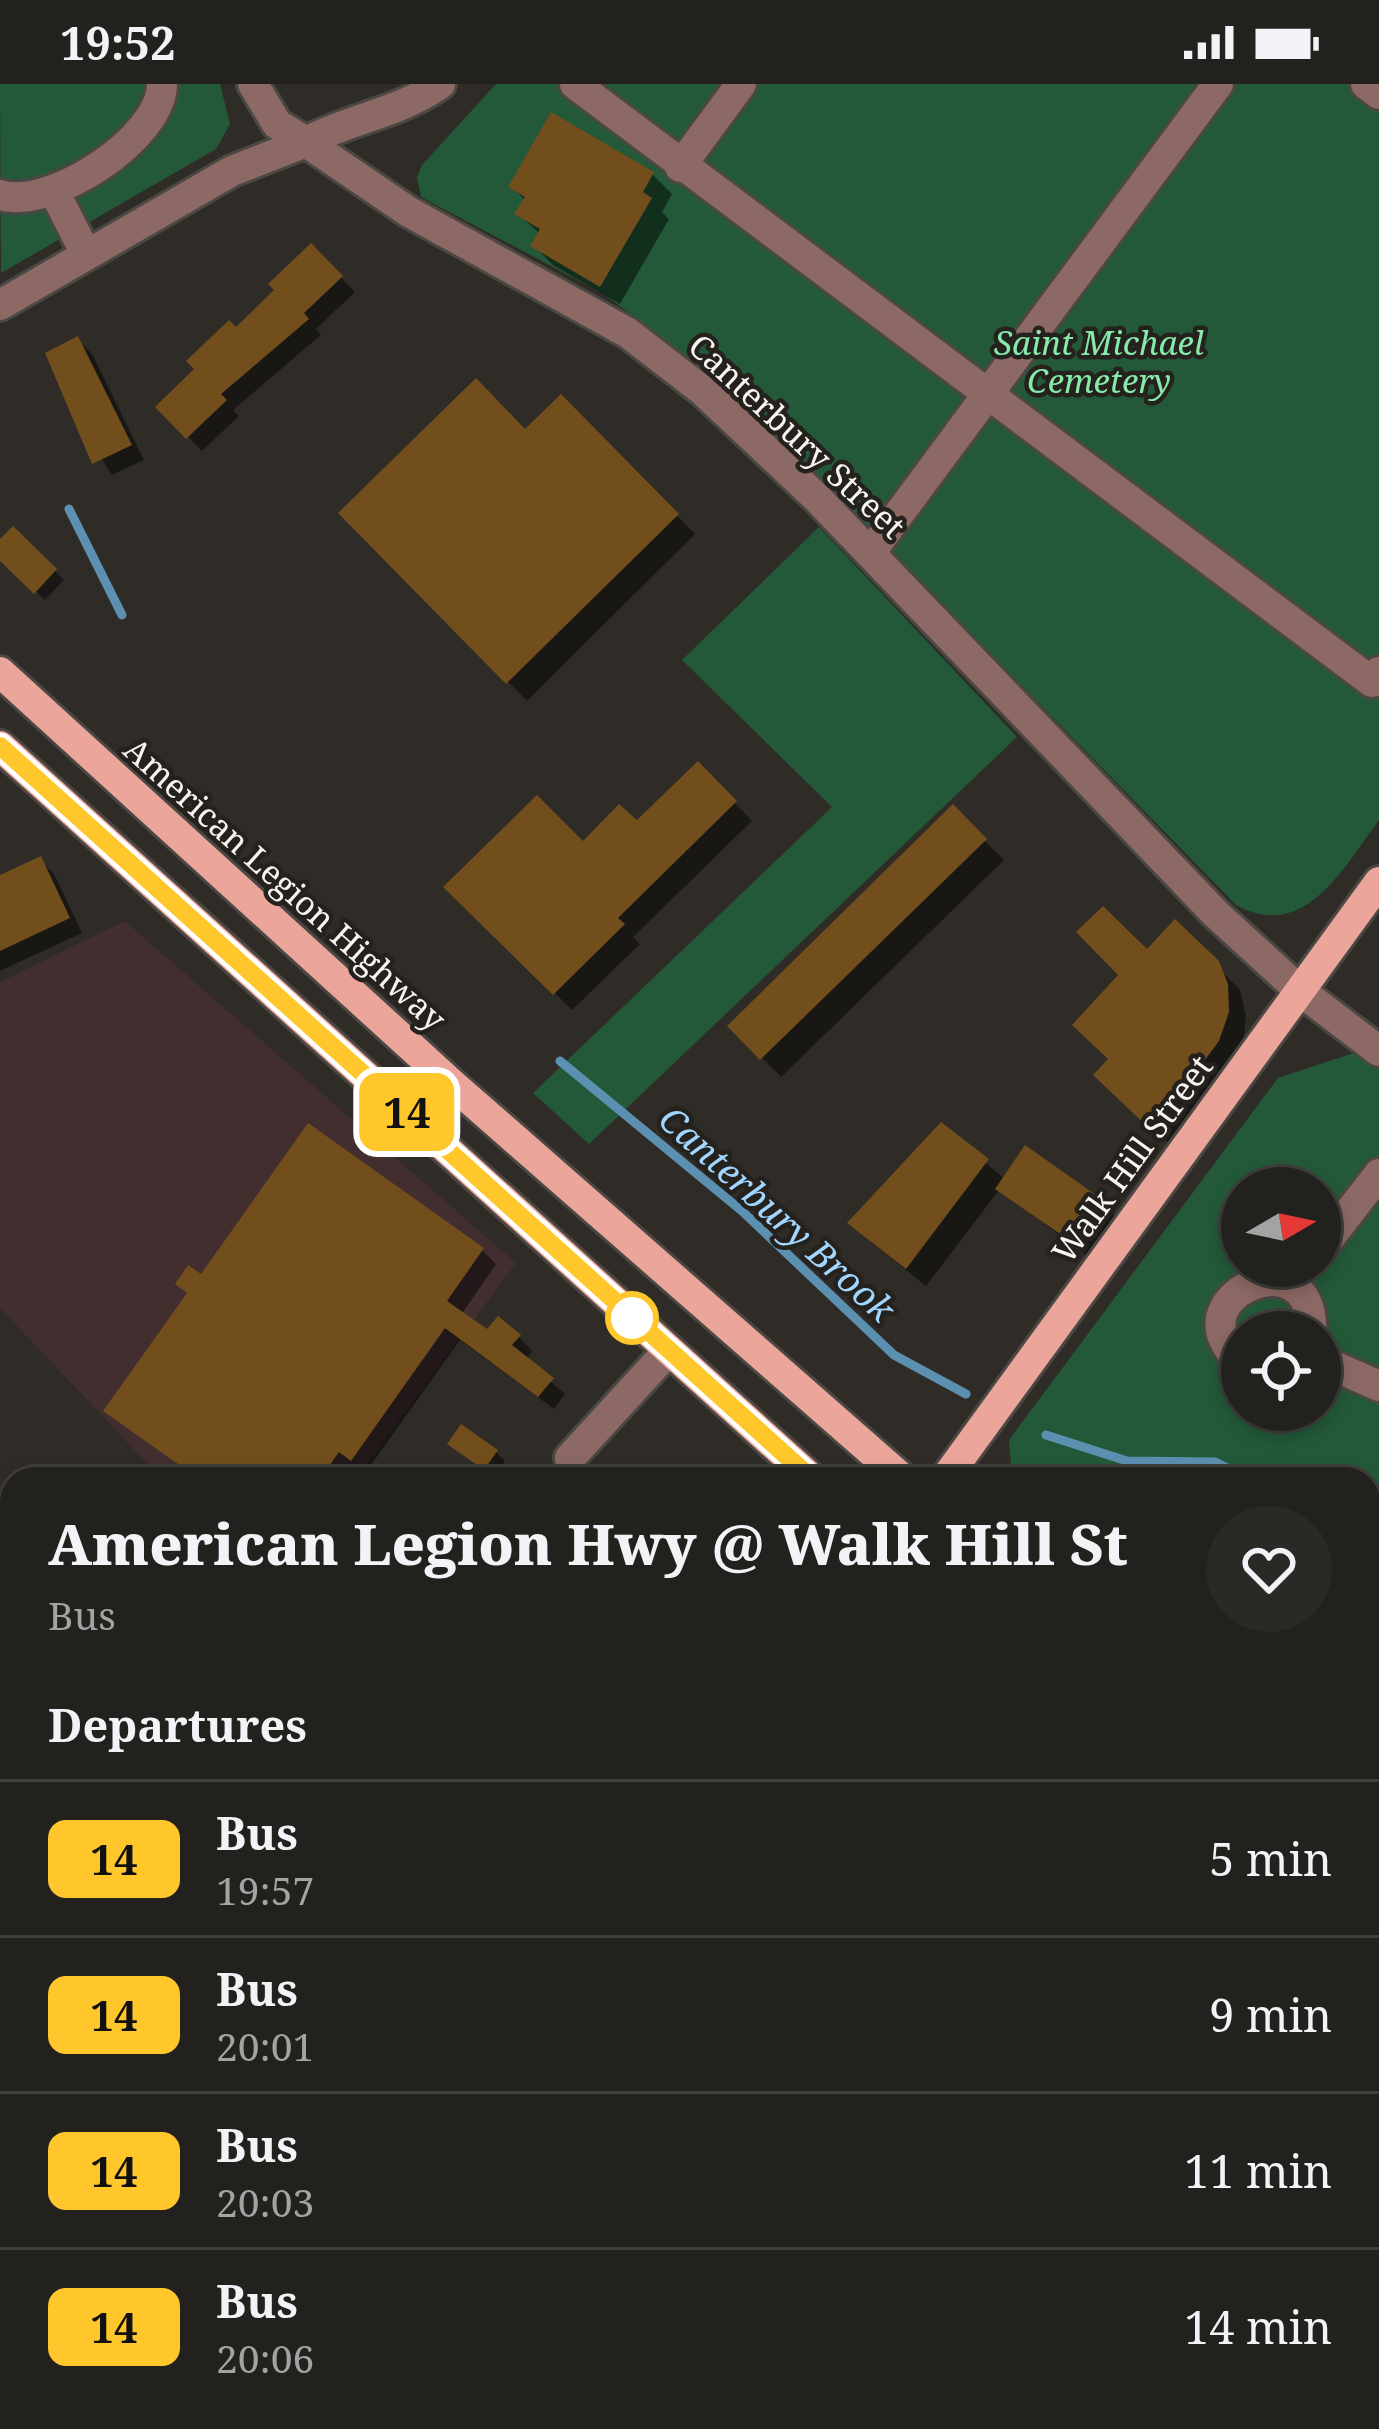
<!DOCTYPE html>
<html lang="en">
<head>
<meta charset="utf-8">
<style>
	:root { --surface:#23211d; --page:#2b2926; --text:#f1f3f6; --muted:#a3a3a4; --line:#403e3b }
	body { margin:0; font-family:"Noto Serif",serif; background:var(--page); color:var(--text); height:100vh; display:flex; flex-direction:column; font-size:45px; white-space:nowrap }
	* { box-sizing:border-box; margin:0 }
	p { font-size:39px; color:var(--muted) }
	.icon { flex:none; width:66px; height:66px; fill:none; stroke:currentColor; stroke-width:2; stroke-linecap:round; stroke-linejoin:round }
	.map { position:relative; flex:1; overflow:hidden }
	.sheet { position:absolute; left:0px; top:1383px; width:1380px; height:963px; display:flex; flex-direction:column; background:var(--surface); border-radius:36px 36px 0 0; box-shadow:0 6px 18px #0003,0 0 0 3px var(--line) }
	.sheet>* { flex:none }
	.badge { padding:0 24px; border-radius:18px; font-size:42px; line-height:78px }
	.needle { width:78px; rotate:81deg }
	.buttons { position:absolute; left:1221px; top:1083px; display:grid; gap:24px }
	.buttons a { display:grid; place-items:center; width:120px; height:120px; border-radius:50%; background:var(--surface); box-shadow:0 6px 18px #0003,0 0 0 3px var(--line); font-size:60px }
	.map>.badge { position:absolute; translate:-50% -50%; box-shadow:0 0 0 6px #fff }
	h2 { padding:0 48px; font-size:45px; line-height:108px }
	.round { display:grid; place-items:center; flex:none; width:126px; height:126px; border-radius:63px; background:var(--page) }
	.summary { display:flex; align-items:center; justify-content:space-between; height:204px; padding:0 48px }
	h1 { font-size:57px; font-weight:800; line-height:90px }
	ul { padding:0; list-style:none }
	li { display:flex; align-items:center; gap:36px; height:156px; padding:0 48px; border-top:3px solid var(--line) }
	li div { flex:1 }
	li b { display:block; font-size:45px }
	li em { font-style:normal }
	li .badge { min-width:132px; font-weight:700; text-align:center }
	.status { display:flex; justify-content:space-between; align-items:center; height:84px; padding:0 60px; background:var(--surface); direction:ltr }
	.status svg { height:33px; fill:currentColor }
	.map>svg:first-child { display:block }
</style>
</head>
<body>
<div class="status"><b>19:52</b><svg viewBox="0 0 49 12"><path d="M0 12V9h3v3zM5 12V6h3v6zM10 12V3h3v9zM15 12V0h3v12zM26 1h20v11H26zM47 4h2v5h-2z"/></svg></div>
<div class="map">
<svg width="1379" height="2345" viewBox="0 0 1379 2345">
	<rect width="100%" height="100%" fill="#2f2c27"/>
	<path fill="#422e2f" d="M125 837 516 1179 355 1395H162L0 1224V898Z"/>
	<path fill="#235939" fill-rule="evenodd" d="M0 0H220L230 40 216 65 1 189Z
		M496 0H1379V736C1344 783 1305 859 1236 821L744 317 604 210 421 113 417 94 422 81Z
		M819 443 1017 653 589 1060 533 1009 832 723 682 576Z
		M1360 967 1379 983V1822L1368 1811V1395H1012L1009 1356 1278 994ZM1242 1104H1320V1182H1242ZM1242 1248H1320V1326H1242Z
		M0 1708 12 1720V2334H207L198 2345H0Z
		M1368 1988 1379 2000V2345H268L276 2334H1368Z"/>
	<path fill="#0007" d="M552 32 653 91 672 110 662 128 669 135 620 220 553 181 534 162 540 150 518 130 526 117 512 103Z
		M311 163 355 208 316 245 321 251 233 326 239 332 202 367 159 323 278 206Z
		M78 256 92 270 144 376 112 391 67 321 72 319Z
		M561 314 695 450 527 617 342 429 526 349Z
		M13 446 64 496 45 516 0 473V460Z
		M698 681 752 737 633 853 640 860 572 926 448 803 637 740Z
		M953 725 1004 776 781 993 731 942Z
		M40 776 54 790 82 849 0 887V795Z
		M1176 840 1240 906 1246 932 1243 961 1172 1062 1098 991 1112 976 1147 870Z
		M941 1042 1005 1095 1101 1118 1120 1137 1093 1176 999 1106 926 1202 870 1157 851 1138Z
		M482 1166 496 1180 461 1231 488 1250 519 1253 532 1267 526 1276 565 1310 554 1325 460 1256 366 1388 354 1380 343 1395H198L107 1327 202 1194Z
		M496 1368 505 1377 494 1393 460 1369Z
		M12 1533V1586L8 1589 0 1581V1545Z"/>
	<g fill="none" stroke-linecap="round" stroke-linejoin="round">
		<path stroke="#5c90b0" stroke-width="9" d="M69 425 122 531
			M560 977 742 1127 894 1271 966 1310
			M1046 1351 1127 1377 1215 1378 1249 1395
			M1368 1431 1379 1434"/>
	</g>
	<path fill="#734e1d" d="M551 28 654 88 643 108 652 114 600 203 530 162 540 145 514 130 525 113 508 103Z
		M311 159 343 192 304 229 309 235 221 310 227 316 186 355 155 323 194 285 186 277 229 236 236 243 274 206 268 200Z
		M78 252 132 361 92 380 45 269Z
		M476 294 525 345 561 310 679 430 506 600 338 429Z
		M13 442 57 485 34 510 0 477V455Z
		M698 677 737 717 618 834 625 840 553 911 443 803 537 711 583 757 619 720 637 736Z
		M953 720 987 755 760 976 727 942Z
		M41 772 70 834 0 867V791Z
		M1103 822 1147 865 1175 835 1219 877 1228 900 1229 928 1219 957 1152 1047 1093 991 1108 975 1072 941 1118 891 1076 848Z
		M941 1038 989 1075 906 1185 847 1139Z
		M308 1039 484 1164 447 1217 487 1245 498 1232 521 1251 512 1261 554 1294 538 1313 445 1244 351 1377 339 1368 320 1395H199L103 1327 187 1209 175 1200 188 1181 201 1190Z
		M1025 1061 1103 1116 1073 1159 995 1105Z
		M461 1340 498 1366 484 1386 447 1360Z"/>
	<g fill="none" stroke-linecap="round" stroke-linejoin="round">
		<g stroke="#4b4843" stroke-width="36">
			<path id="minor" d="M253 0 277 40 306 58C351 34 397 30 440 0
				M575 0 1372 598 1379 588
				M1366 0 1379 10
				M680 83 741 0
				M55 109 85 168
				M0 111C50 127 162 54 162 0
				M0 221 232 87 306 58 409 128 628 249 703 307 818 415 1216 830 1299 906 1379 967
				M870 469 1218 0
				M1320 1166 1379 1090
				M1320 1276 1379 1302
				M1242 1278C1166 1214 1316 1149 1311 1248
				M570 1374 669 1266
				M0 1662 12 1673
				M0 1720 12 1729
				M1368 1724 1379 1708
				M1368 1770 1379 1782
				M0 1964 12 1973
				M0 2047 12 2033
				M94 2345 102 2334"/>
		</g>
		<g stroke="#4b4843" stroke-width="36">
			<path id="major" d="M0 588 452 1000 903 1395
				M0 662 812 1395
				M945 1395 1379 798
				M1368 1847 1379 1858
				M1368 1929 1379 1941
				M229 2345 238 2334"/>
		</g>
		<path stroke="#928f8b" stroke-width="6" stroke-dasharray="9 6" stroke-linecap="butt" d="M1368 2310 1379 2296
			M497 2345 505 2334
			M1345 2345 1350 2334"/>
		<use href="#minor" stroke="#8c6964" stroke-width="30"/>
		<use href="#major" stroke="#eca59b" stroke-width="30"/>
	</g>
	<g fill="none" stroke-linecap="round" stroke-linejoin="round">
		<g stroke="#fff" stroke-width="27">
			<path id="line" d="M0 662 812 1395"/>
		</g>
		<use href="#line" stroke="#ffc72c" stroke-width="18"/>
	</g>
	<circle fill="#fff" stroke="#ffc72c" stroke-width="6" cx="632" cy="1234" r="24"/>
	<g text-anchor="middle" stroke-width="9" stroke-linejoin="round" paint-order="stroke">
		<g font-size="33" font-style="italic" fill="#85eaaa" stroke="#25221e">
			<text x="1099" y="271">Saint Michael<tspan x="1099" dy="38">Cemetery</tspan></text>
		</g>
		<g font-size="33" fill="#f7f4f2" stroke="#25221e">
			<text transform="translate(797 352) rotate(43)" y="12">Canterbury Street</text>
			<text transform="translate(285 800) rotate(42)" y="12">American Legion Highway</text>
			<text transform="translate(1132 1075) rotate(-54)" y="12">Walk Hill Street</text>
		</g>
		<g font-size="36" font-style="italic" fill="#a1d6ff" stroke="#25221e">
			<text transform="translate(777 1130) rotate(42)" y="13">Canterbury Brook</text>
		</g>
	</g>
</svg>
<div class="buttons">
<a><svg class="needle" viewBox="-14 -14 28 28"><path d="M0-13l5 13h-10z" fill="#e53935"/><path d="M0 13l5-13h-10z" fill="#a3a3a4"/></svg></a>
<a><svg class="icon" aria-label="locate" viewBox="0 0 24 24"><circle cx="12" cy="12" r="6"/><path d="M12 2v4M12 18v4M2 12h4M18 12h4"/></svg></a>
</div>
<b class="badge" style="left:407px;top:1028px;background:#ffc72c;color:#111">14</b>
<section class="sheet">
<div class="summary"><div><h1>American Legion Hwy @ Walk Hill St</h1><p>Bus</p></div><a class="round"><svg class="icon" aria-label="heart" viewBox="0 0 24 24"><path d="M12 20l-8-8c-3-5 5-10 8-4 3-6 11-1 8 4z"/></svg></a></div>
<h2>Departures</h2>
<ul>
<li><span class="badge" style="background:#ffc72c;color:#111">14</span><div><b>Bus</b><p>19:57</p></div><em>5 min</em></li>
<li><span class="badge" style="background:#ffc72c;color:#111">14</span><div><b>Bus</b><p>20:01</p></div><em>9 min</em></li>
<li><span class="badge" style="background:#ffc72c;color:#111">14</span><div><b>Bus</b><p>20:03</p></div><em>11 min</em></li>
<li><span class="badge" style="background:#ffc72c;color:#111">14</span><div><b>Bus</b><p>20:06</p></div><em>14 min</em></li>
</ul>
</section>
</div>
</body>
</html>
